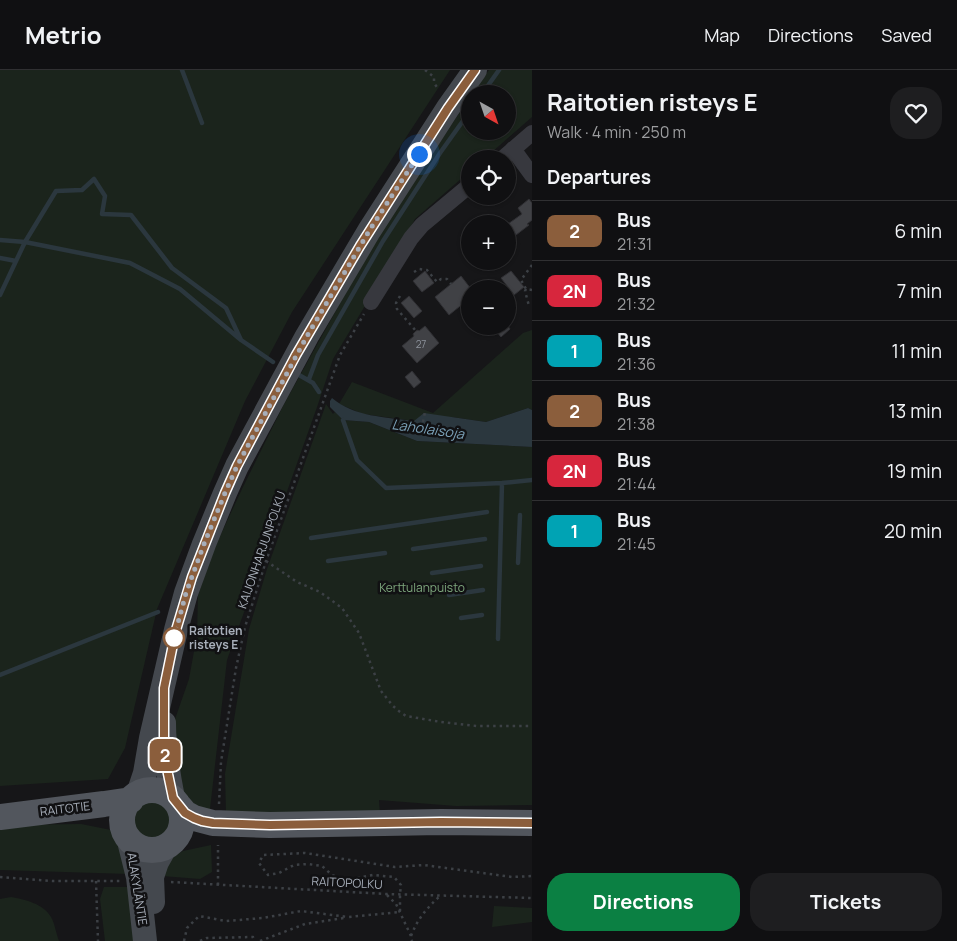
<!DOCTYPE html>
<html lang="en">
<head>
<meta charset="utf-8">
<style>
	:root { --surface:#101012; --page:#1e1e20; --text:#f1f3f6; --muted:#9c9d9f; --line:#303032; --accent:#0b8043 }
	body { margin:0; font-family:Manrope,sans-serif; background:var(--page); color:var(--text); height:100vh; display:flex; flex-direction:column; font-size:19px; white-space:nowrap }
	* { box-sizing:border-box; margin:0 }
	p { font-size:16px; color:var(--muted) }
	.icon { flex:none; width:28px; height:28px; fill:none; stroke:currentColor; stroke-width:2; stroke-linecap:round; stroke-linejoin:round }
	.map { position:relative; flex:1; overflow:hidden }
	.details { display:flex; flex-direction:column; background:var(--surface); width:425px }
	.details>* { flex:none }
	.badge { padding:0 10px; border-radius:8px; font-size:18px; line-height:32px }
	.needle { width:32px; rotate:140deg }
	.buttons { position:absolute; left:461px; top:15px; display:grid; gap:10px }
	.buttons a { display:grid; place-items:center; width:55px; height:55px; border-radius:50%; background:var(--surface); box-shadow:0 1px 4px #0004,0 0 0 1px var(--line); font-size:25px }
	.you { position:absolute; width:25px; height:25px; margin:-12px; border:4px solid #fff; border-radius:50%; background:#1a73e8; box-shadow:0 0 0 8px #1a73e833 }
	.map>.badge { position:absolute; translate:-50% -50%; box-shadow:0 0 0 2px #fff }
	h2 { padding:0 15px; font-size:19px; line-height:45px }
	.round { display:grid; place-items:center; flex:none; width:52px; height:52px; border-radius:20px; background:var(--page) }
	.head { display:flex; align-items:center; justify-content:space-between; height:85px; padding:0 15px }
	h1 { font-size:24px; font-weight:700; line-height:38px }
	.action { display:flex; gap:10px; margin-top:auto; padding:10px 15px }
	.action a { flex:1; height:58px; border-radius:20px; background:var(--accent); color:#fff; font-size:20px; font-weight:700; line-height:58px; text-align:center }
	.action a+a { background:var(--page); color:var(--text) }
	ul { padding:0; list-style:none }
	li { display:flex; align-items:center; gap:15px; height:60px; padding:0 15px; border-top:1px solid var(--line) }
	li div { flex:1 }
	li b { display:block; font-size:19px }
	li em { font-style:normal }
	li .badge { min-width:55px; font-weight:700; text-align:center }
	header { display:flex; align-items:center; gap:30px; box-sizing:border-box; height:70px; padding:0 25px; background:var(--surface); border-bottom:1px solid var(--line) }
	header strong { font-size:24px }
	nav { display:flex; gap:28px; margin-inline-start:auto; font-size:18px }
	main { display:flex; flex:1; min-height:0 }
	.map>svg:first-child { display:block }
</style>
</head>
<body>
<header>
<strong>Metrio</strong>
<nav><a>Map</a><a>Directions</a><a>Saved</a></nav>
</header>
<main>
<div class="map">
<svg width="532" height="871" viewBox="0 0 532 871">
	<rect width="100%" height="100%" fill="#161618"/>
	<path fill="#1b241c" d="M0 0H450L292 242 245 331 157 539 125 678 108 709 0 716Z
		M489 0H532V47L484 89H470V101L415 149 398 181 333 289 316 340 227 590 210 739H199L186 725 173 704 174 652 189 609 197 565 198 525 215 477 242 419 283 336 378 165 470 27V61H508V24H472Z
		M532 260V340L528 338 486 352 452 347 414 351 363 344 339 334 352 312 433 343 523 263Z
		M326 334 333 344 335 342 343 350 369 352 417 371 532 377V735L456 736 379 730 380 744 226 743 225 704 249 559 267 499Z
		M132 751a20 20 0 1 1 40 0a20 20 0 1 1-40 0Z
		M81 754 111 760 124 782 129 804 0 800V755Z
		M211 775 212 802 200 809 162 806 168 789 183 781Z
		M104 817H131L136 871H105L100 829Z
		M11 827C24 829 44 834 51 847 55 854 56 863 59 871H0V829Z
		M494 836 532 838V852L492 857Z"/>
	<path fill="#2b373e" d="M332 328C354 347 386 347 414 351L424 343 486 352 528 338 532 340V377L417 371 369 352 343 350 330 337V331Z"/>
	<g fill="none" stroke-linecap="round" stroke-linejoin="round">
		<path stroke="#2b373e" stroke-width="4.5" d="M182 0 202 53
			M482 24 499 0
			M0 170 25 172 130 193 180 219 241 270 273 292
			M0 188 16 191
			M0 225 25 172 56 121 82 120 94 109 105 126 102 144 131 145 172 198 226 238 241 270
			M299 305 313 313 319 322
			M309 309 318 285 383 171 440 83 470 41
			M343 350 357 390 386 418 502 413 532 410
			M311 468 487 442
			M413 479 485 469
			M328 491 385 483
			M518 493 520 445
			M432 503 481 496
			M449 525 483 520
			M461 548 482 545
			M498 569 502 413
			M0 605 158 542"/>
	</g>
	<path fill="#404145" stroke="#303034" d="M529 129 532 133V150L527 154 529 155 516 165 508 154 522 144 518 138Z
		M425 201 434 213 422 222 413 211Z
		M511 201 524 217 514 225 501 208Z
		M461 206 471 219H470V228L449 245 435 227Z
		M409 226 422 241 414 248 401 233Z
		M425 256 439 273 417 293 402 276 414 266 413 264 416 261 418 260 419 261Z
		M492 256H508L510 259 501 267Z
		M412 301 421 312 414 318 405 307Z"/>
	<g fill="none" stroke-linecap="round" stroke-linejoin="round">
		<path stroke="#3c4045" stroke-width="2.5" stroke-dasharray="2.5 4" stroke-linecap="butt" d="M425 0 434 7V13L439 20
			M532 195 521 210 526 219 532 220
			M414 202 419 199 427 200 437 212 441 209H447L451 214
			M526 219 525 221 529 236
			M400 226 396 233 397 239 416 261
			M423 352 425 342
			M266 491 297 512 320 522 342 538 359 563 381 621 393 636 400 642 406 646 441 652 477 656H532
			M219 734 221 692 236 598 245 557 266 491 340 285 364 244
			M0 807 52 811H121
			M96 811 98 871
			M171 812 386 824 532 828
			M218 815V775
			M387 825 396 834 411 866 412 871
			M411 866C418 848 427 838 441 825
			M184 871 187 858 199 846 226 851 263 848 301 841 348 847 400 842V824L401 815 394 807 373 805 346 810 332 805 322 796 308 794 294 795 279 803 268 805 259 793 263 785 305 783 395 797 424 795 512 807 532 806
			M200 871 207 868 253 867V871
			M260 871 305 854 344 848"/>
		<path stroke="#37383e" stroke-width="16" d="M513 79 532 105
			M502 89 532 63
			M371 232 411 168 422 155 470 115"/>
		<path stroke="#44484e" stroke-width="24" d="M164 653C164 679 168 703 173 728
			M138 724 145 703 151 668 176 560 186 523 204 474 225 423 237 396 307 266 369 161 448 38 475 0
			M128 767 138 807 145 871
			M153 832 152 807 157 792 166 776"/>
		<path stroke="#52565d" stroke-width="26" d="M122 750a30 30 0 1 1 60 0a30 30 0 1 1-60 0Z
			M179 736 185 743 194 748 213 753 270 755 441 752 532 753
			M0 747 104 734 131 730"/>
	</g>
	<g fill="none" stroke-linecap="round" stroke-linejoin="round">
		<g stroke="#fff" stroke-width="11">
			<path id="line" d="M475 0 448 38 360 176 296 285 237 396 225 423 192 507 176 560 164 618V674L168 704 173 728 185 743 194 748 202 751 213 753 270 755 441 752 532 753"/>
		</g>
		<use href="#line" stroke="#8b5e3c" stroke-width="8"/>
		<path stroke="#a7aeb9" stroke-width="5" stroke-dasharray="0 9" d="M174 568 186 523 204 474 225 423 237 396 307 266 369 161 419 84"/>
	</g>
	<circle fill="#fff" stroke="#8b5e3c" stroke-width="2.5" cx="174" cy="568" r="10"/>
	<g text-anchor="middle" stroke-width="5" stroke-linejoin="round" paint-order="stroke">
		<g font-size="10" fill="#8d939c">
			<text x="421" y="278">27</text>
		</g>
		<g font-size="12" fill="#a7aeb9" stroke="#111113">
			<text transform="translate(262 480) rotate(-71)" y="4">KAIJONHARJUNPOLKU</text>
			<text transform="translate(65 739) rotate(-7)" y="4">RAITOTIE</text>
			<text transform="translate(347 813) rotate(3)" y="4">RAITOPOLKU</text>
			<text transform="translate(137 819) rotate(81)" y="4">ALAKYLÄNTIE</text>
		</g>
		<g font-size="12" fill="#7da67c" stroke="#111113">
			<text x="422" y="522">Kerttulanpuisto</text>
		</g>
		<g font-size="12" font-weight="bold" fill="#a7aeb9" stroke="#111113" text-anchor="start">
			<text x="189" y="565">Raitotien<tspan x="189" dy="14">risteys E</tspan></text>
		</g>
		<g font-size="14" font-style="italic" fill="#7ba1b8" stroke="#111113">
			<text transform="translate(428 359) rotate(8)" y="5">Laholaisoja</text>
		</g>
	</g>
</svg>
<div class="buttons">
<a><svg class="needle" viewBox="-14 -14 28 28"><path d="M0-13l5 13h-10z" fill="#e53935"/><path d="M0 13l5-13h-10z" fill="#9c9d9f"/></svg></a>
<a><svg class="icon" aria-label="locate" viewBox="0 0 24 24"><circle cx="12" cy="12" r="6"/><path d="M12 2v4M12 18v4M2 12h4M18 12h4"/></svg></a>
<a>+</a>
<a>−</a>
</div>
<div class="you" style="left:419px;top:84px"></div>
<b class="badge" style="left:165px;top:685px;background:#8b5e3c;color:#fff">2</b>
</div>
<section class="details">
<div class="head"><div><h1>Raitotien risteys E</h1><p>Walk · 4 min · 250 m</p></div><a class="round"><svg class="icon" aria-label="heart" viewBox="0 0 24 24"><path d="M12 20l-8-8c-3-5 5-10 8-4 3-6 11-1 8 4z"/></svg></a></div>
<h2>Departures</h2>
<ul>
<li><span class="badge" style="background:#8b5e3c;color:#fff">2</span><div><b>Bus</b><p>21:31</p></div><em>6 min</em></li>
<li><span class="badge" style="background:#d7263d;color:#fff">2N</span><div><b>Bus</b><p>21:32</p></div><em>7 min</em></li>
<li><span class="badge" style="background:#00a3b4;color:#fff">1</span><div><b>Bus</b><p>21:36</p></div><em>11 min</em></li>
<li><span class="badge" style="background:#8b5e3c;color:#fff">2</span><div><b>Bus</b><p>21:38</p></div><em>13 min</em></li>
<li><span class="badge" style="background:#d7263d;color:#fff">2N</span><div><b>Bus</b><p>21:44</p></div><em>19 min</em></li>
<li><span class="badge" style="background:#00a3b4;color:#fff">1</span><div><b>Bus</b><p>21:45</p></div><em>20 min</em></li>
</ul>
<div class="action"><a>Directions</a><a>Tickets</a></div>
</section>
</main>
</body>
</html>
